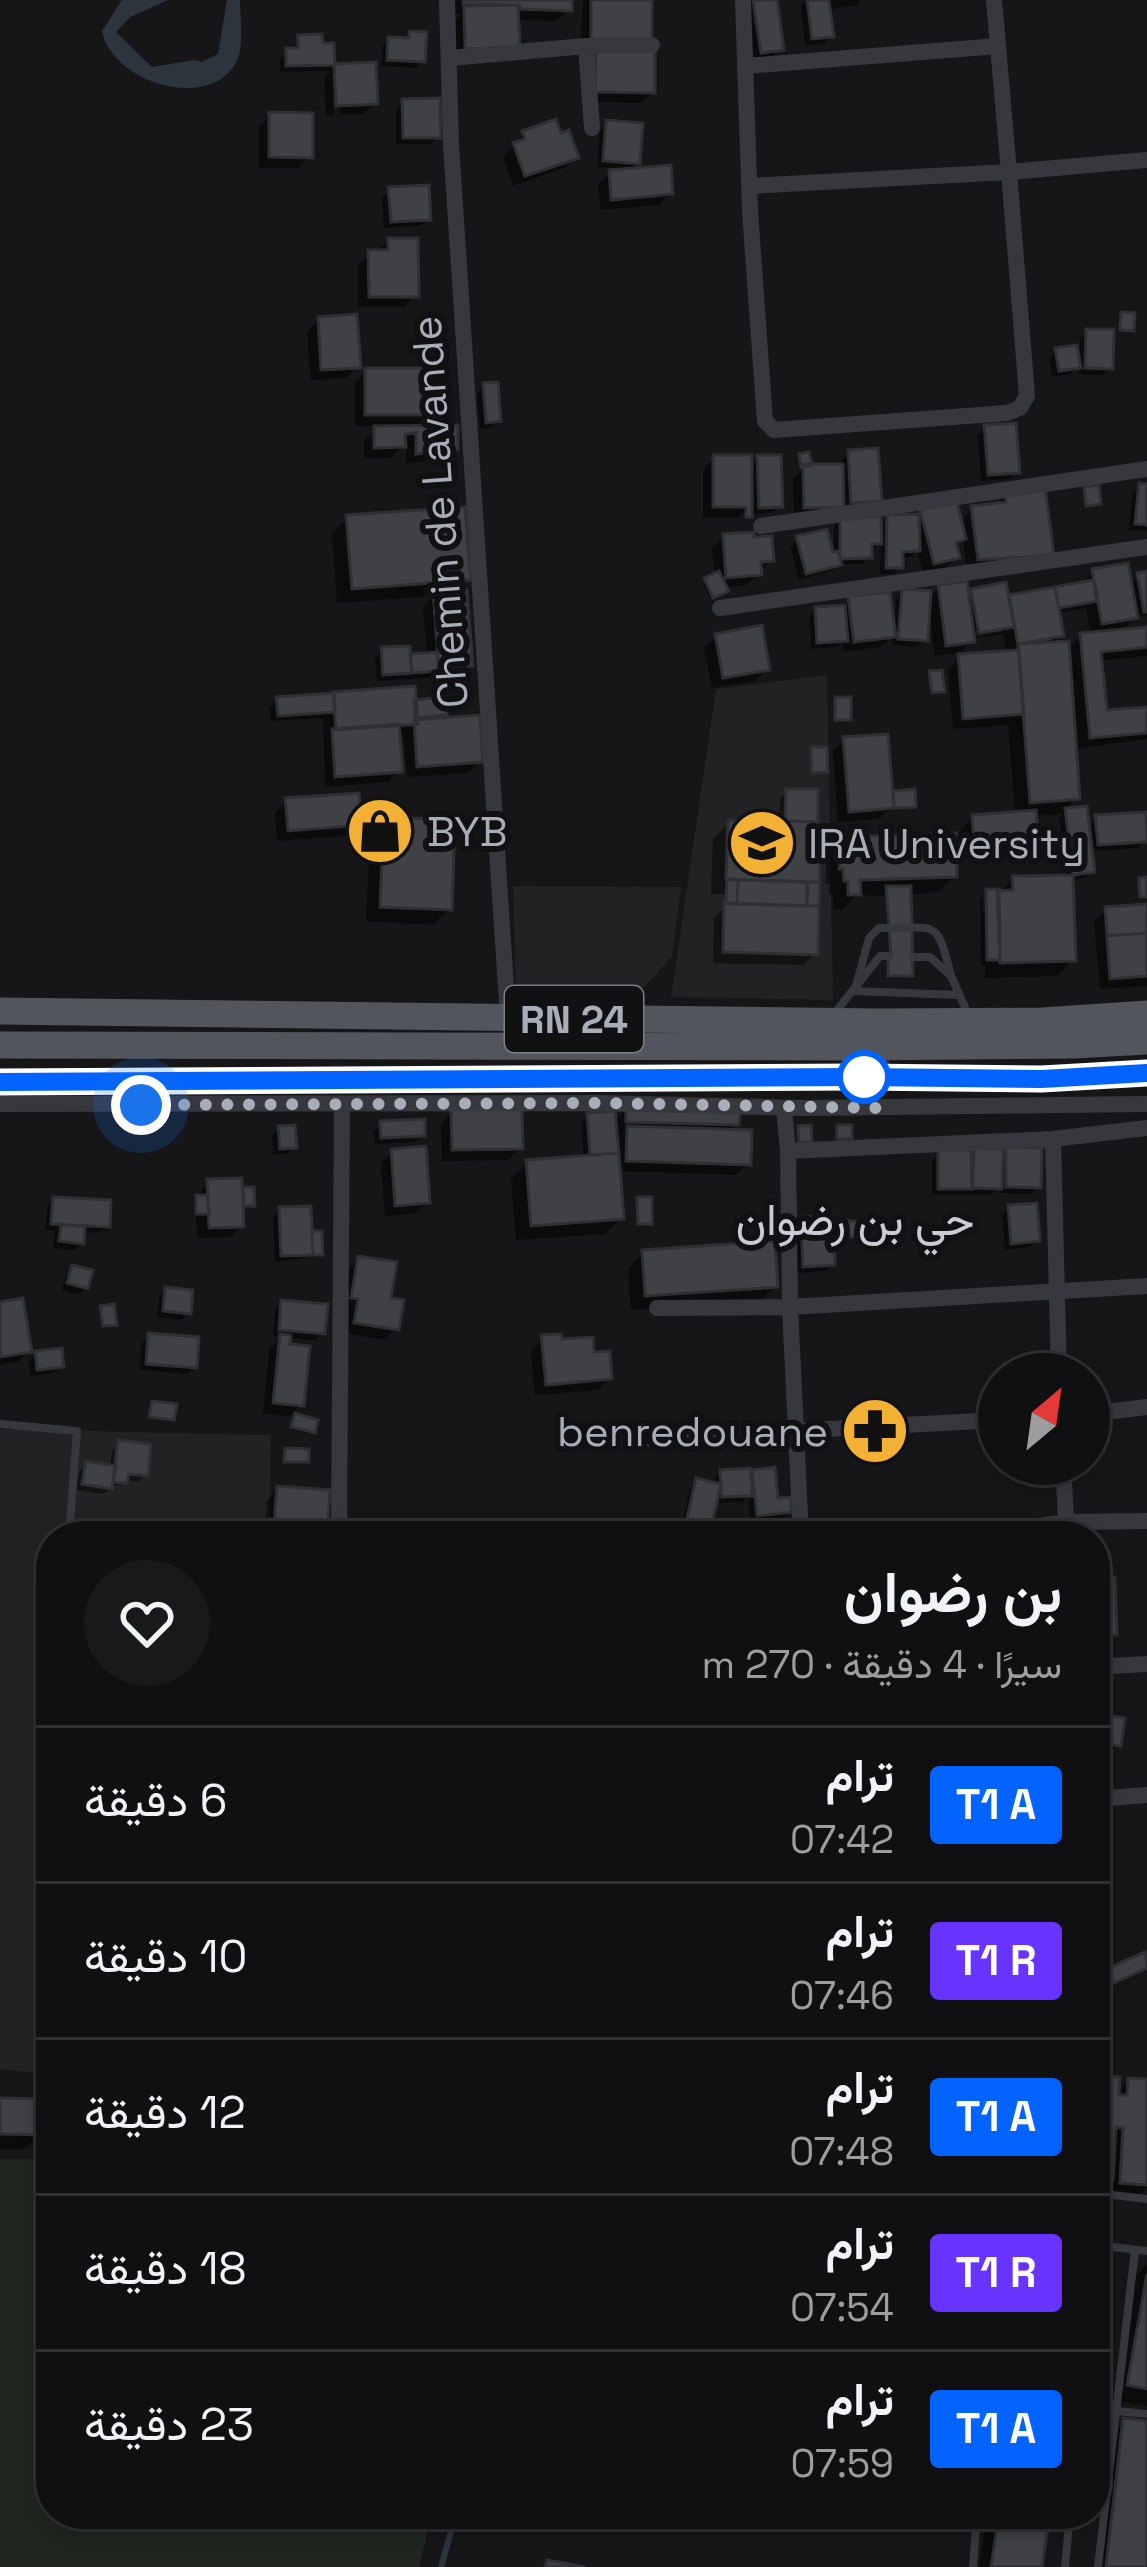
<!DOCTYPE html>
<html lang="ar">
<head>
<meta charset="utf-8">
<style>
	:root { --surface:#101012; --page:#19191b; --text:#f1f3f6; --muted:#9c9d9f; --line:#303032 }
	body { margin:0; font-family:"Space Grotesk",Vazirmatn,sans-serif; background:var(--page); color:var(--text); direction:rtl; height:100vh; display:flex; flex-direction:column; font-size:45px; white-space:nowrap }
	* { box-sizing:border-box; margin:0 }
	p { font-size:39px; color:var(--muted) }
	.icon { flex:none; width:66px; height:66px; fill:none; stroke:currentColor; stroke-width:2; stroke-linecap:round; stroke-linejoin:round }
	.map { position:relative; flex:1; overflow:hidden; direction:ltr }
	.details { position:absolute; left:36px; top:1521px; width:1074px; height:1008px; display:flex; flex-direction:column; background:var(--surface); border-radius:48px; box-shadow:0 6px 18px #0003,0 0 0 3px var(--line); direction:rtl }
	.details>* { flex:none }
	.badge { padding:0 24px; border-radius:9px; font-size:42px; line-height:78px }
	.needle { width:78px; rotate:29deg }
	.fabs { position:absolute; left:978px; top:1353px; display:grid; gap:24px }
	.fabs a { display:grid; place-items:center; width:132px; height:132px; border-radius:50%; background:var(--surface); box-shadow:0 6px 18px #0003,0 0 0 3px var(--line); font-size:60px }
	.you { position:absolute; width:60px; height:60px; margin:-30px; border:9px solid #fff; border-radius:50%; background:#1a73e8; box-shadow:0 0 0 18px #1a73e833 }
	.map>.badge { position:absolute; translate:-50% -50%; box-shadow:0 0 0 6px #fff }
	.round { display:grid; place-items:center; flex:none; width:126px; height:126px; border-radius:63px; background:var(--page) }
	.summary { display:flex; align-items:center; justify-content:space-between; height:204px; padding:0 48px }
	h1 { font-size:57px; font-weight:700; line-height:90px }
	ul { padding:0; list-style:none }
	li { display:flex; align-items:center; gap:36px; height:156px; padding:0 48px; border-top:3px solid var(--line) }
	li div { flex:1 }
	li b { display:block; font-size:45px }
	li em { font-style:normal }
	li .badge { min-width:132px; font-weight:700; text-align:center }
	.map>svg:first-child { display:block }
</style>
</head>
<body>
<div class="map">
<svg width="1147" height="2567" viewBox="0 0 1147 2567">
	<rect width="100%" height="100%" fill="#161618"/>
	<path fill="#222225" d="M827 675 833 1000 671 997 716 689Z
		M513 886 681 887 672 957 643 988 516 999Z
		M0 1429 271 1435 269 1536H51V2075L0 2069Z"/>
	<path fill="#1e261f" d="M0 2159H51V2514H432L419 2567H0Z"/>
	<path fill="#2c353c" d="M122 0H168L130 17 116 32 152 67 194 60 202 62 218 54 227 0H240C240 16 244 43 238 58 215 114 112 84 102 31Z"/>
	<path fill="#0007" fill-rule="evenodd" d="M456 0H569V9L557 21 516 20 455 59 454 21 461 14H452Z
		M583 0H649L652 92 640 103 585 102 580 53Z
		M746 0H774L781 49 773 56 754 58Z
		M807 0H861L856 6 828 9 831 36 824 43 805 45 801 6Z
		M410 34 423 60 415 68 381 66 382 47 389 40H403Z
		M299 38 320 46H331V67L373 65 375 103 364 114 340 115 338 74H332L334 116H326L324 78 332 71 280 72V59L292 51Z
		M403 102 438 136 431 144H396V109Z
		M270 115 310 156 298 168H259V127Z
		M608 123 637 162 627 172 670 193 659 205 601 210 598 185 615 168 597 167 600 131Z
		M524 133 576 157 564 168 513 186 503 157Z
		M390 190 428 219 421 226 384 228 382 197Z
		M390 241 416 295 405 307H358V264Z
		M319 320 357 366 346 378 311 380 307 332Z
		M1087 332 1110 368 1103 375 1079 374V365L1070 374 1052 377 1049 358 1056 351 1080 347V339Z
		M366 371 428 414 413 429 455 449 443 460 406 464V443L391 458H364V441L379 426H355V383Z
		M484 386 497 420 490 428H480L477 394Z
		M985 428 1017 472 1009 479 981 481 978 435Z
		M849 453 879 499 845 508V502L830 518H794L793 479 805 467H843L842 460Z
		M714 458 749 468 758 458 780 506 772 513 753 514 752 503 737 518H703V470Z
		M1140 486 1147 487V531L1129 530 1132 494Z
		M1006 495 1050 554 967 571 963 538 954 547 957 557 945 568 923 574 917 550 910 557 900 558V567L893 574H880L881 541 862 564H838L831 571 799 580 790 546 798 539 834 558V527L841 520 878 528 888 518 917 517 922 512 959 522 972 509 995 506Z
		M347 518 468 579 453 594 470 665 458 676 377 681 375 658 382 650 408 657 427 656 423 607 434 596 337 603 332 534Z
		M724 537 771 560 747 585 724 587 723 593 710 599 703 583 715 577 712 549Z
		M1094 572 1129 586 1139 576 1147 574V616L1137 615 1120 633 1147 630V656L1099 661 1104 714 1147 710V739L1074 749 1077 798 1064 811 1085 809 1087 828 1097 818 1145 840 1138 848 1090 851 1092 871 1085 878 1070 880 1073 960 1057 976 985 978V966H981L980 900 983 896V910L1013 879 1067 878 1059 818 1064 814 1034 816 1035 838 1024 850 963 854 961 829 973 818 1015 815 1008 725 953 729 948 669 960 657 1007 654 1003 634 972 639 961 653 935 656 929 614 925 640 917 647 892 645 893 636 881 647 844 652 842 643 838 647 811 649 809 617 816 609 841 608 850 599 894 621 896 600 903 592 928 600 939 588 966 597 972 592 1007 601 1080 585ZM1053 591H1059V609H1057ZM1086 608 1091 635 1081 636 1066 651 1051 645 1061 635 1057 613ZM1002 626V632L964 639 963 633Z
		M716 637 767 669 755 681 712 688 704 648Z
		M277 700 413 703 443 714 436 721 480 761 469 773 407 777 403 734 397 735 399 771 388 782 325 787 323 718 271 721 270 707Z
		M844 740 890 798 894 794 913 806 910 808 888 810 879 819 838 822 833 752Z
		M787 792 815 822V954L803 965 713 963 714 918 725 907V894H711L713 839 729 823 779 824 780 799Z
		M287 801 359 824 347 836 277 841 275 813Z
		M385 820 449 909 433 925 366 921 370 835Z
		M843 840 954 876 939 892 908 895 907 977 887 978 890 958 885 896 857 895 842 910H834L833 895H829V884H825L827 856Z
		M1147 907V986L1100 989 1094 921 1106 910Z
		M627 1108 736 1123 728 1132 748 1163 736 1175 617 1171 621 1218 605 1234 516 1240 511 1179 527 1163 584 1159 581 1123 588 1116 613 1123Z
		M453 1112 520 1148 508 1160 442 1161 441 1124Z
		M382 1124 422 1135 415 1142 375 1144 374 1131Z
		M279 1129 294 1147 287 1154 273 1155 272 1136Z
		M1008 1150 1038 1186 1031 1194 1000 1193V1186L991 1195H932V1161L939 1153 969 1157 975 1151 999 1158Z
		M392 1152 427 1202 415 1214 385 1216 381 1163Z
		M208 1182 240 1195 245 1190 252 1204 240 1207 241 1226 230 1237 198 1238 194 1200Z
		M54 1200 107 1226 99 1233 82 1232 81 1242 74 1250 53 1248 55 1231 46 1230 47 1207Z
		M1010 1208 1037 1240 1030 1247 1005 1250 1002 1215Z
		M281 1210 309 1238 320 1254 317 1256 275 1262 273 1217Z
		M802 1220 832 1264 825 1271 797 1273 795 1227Z
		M643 1253 775 1286 759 1302 631 1310 628 1269Z
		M359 1259 396 1328 385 1340 345 1333 347 1271Z
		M72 1269 86 1288 78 1295 62 1290 65 1276Z
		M166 1290 188 1313 181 1320 157 1317 159 1297Z
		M283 1303 323 1333 315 1340 287 1338 301 1405 291 1415 314 1422 309 1434 290 1429 294 1417 263 1414 269 1349 281 1337 273 1336 275 1310Z
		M0 1305 29 1351 18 1362 0 1365Z
		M149 1336 194 1366 187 1374 140 1370 142 1343Z
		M543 1338 592 1356 609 1378 598 1390 535 1395 531 1350Z
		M36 1354 61 1366 54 1373 30 1376 29 1361Z
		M119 1443 145 1474 138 1482 126 1480 102 1494 76 1490 79 1472 87 1464 110 1468 112 1451Z
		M772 1470 776 1501 789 1511 782 1519 751 1522 748 1496 742 1502 713 1503 707 1531 702 1536 680 1534 690 1489 697 1482 715 1485 714 1480 722 1472Z
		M278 1489 324 1536H264L267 1501Z
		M1095 1581 1114 1634 1102 1645 1095 1646Z
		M1095 1717 1118 1745 1111 1752 1095 1750Z
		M1143 1956 1147 1967 1141 1973 1107 1988 1102 1978 1110 1971Z
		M1129 2081 1147 2082V2188L1135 2200 1106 2198 1107 2183 1095 2194V2182L1100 2183V2177L1095 2176V2084L1116 2094Z
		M0 2101 41 2133 25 2149H0Z
		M1147 2264V2406L1113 2400 1136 2275Z
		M1124 2421 1147 2424V2567H1094L1109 2437Z
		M987 2514H1047L1039 2567H979Z"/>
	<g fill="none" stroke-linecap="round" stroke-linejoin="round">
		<path stroke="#2c353c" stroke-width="6" d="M441 2567 456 2514"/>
	</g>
	<path fill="#404145" stroke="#303034" stroke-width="3" d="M463 0H572V11L520 9V5L463 4Z
		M591 0H652V43L591 42Z
		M753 0H777L784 50 761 53Z
		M807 0H829L834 37 812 39Z
		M518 5 520 47 465 49 464 6Z
		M409 31 427 32 425 62 387 60 388 37 409 38Z
		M322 34 323 43H334L335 65 286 66V48H298V35Z
		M596 47 655 49V93L595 92Z
		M376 62 378 104 336 106 334 64Z
		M440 98 441 138H403L402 99Z
		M269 112 313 113V158L269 157Z
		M556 119 561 133 569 130 579 158 525 176 513 143 525 139 522 131Z
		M606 120 643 123 640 164 603 161Z
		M671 165 673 194 611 200 609 170Z
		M429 185 431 220 391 222 388 187Z
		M388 238H418L419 297H369L368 250H388Z
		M1121 312 1135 313 1134 331 1120 330Z
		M357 314 361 368 321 370 318 317Z
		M1086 329H1114L1113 369 1085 368Z
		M1077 345 1081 368 1059 371 1055 348Z
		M365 368H431V415H365Z
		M498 382 501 421 486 423 483 383Z
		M1016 423 1020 473 988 475 984 425Z
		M458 425V450L416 454V433L405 434 406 447 374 448V426Z
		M878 448 882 501 851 503 848 450Z
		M809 452 812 465 801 467 799 454Z
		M713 455H752V517H746V507H713Z
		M757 455H781L783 507 759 508Z
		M803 464H843L844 507 804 508Z
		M1139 483 1147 484V525L1135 524Z
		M1099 485 1101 504 1086 506 1084 487Z
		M1045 487 1054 555 978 560 971 506 1006 502 1005 492Z
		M957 501 966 539 956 542 960 558 934 564 920 510Z
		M465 507 471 580 352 589 346 515Z
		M919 514 920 551 903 552V568H886L887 515Z
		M881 516 882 544H872V558L840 559V517Z
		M827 529 833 552 838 551 842 565 806 574 796 536Z
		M754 532V537L772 536 774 561 761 562 762 575 726 578 723 534Z
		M1128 563 1138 618 1102 624 1092 569Z
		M719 571 729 591 713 598 704 578Z
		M1147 571V612H1144L1137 573Z
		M1093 580 1097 601 1059 608 1055 587Z
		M967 581 975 642 946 646 938 585Z
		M1006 582 1014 627 979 633 971 589Z
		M1055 587 1064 636 1018 644 1009 595Z
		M902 589 931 591 928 641 898 639Z
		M467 590 473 666 439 668 433 592Z
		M890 592 896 637 854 642 848 596Z
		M845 605 848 641 817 643 815 607Z
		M762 625 770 670 723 678 715 634Z
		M1147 627V647L1101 652 1107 710 1147 707V733L1090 738 1080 633Z
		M1069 641 1080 799 1030 803 1018 644Z
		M410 646 412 673 383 675 381 647Z
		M1019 650 1024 714 963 719 958 654Z
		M437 652 438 671 412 673 410 654Z
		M942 670 945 692 932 693 929 671Z
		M415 686 418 724 336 730 333 692Z
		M334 693 335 712 278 716 276 697Z
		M445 697 447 715 415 718 414 700Z
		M835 697H851V720H835Z
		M480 715 483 762 417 767 414 720Z
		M399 724 403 772 335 777 332 729Z
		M888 734 894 808 849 812 843 737Z
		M811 747H827L828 772 812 773Z
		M786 789H818V822L785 821Z
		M915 789 916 807 894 808 893 791Z
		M359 793 362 825 288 831 285 798Z
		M1087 806 1095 872 1073 875 1065 808Z
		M1036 810 1038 839 974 844 972 815Z
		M1146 812 1147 842 1098 845 1095 815Z
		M384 817 455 820 452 910 380 907Z
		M728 820 818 822 820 882 726 879Z
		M956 833 957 877 860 880 861 895H848V881H844L843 869H839L842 837Z
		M1073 875 1076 961 1000 963 997 891 1013 890 1012 876Z
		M1147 877V897H1140L1139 878Z
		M727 879 738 880 737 904 726 903Z
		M738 880 807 882V906L737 904Z
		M808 882H820L819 906H807Z
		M886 886H911L913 976H888V956H891Z
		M986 889H999L1000 960H987Z
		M724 903 819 906 818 955 723 952Z
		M1147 904V933L1107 936 1105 907Z
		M1147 933V976L1110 979 1107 936Z
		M846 1058 888 1059V1065L846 1064Z
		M840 1082 881 1084V1089L839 1088Z
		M626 1105 740 1108 739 1125 626 1122Z
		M522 1108 523 1149 452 1150 451 1109Z
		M615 1111 619 1153 590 1155 587 1113Z
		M425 1119V1136L381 1138 380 1121Z
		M295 1125 297 1148 280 1149 278 1126Z
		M811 1125 812 1142 799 1143 798 1126Z
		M837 1125H852V1139H837Z
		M627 1126 752 1130 751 1165 626 1161Z
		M426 1146 430 1203 395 1206 391 1149Z
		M1006 1147 1042 1148 1041 1188 1006 1187Z
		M974 1148 1003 1149 1002 1189 973 1188Z
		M938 1150H971L972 1189H938Z
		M619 1153 624 1219 531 1226 526 1160Z
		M242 1178 244 1227 209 1228 207 1179Z
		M243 1187H254L255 1206H244Z
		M196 1195H208L209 1214H196Z
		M53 1197 111 1200 110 1227 51 1224Z
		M637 1197H652V1224H638Z
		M1037 1203 1040 1241 1011 1244 1008 1205Z
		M311 1206 313 1255 281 1256 279 1207Z
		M833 1216 835 1265 803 1267 801 1217Z
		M841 1220 865 1222 864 1238 840 1236Z
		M61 1224 85 1227 84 1244 59 1241Z
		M312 1231H322L323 1255H313Z
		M775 1241 778 1287 645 1296 642 1250Z
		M358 1256 397 1262 391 1298 404 1300 399 1330 354 1323 358 1299 351 1298Z
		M72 1265 93 1270 88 1289 67 1283Z
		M165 1287 193 1290 191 1314 163 1311Z
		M23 1298 32 1352 0 1357V1302Z
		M281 1300 328 1304 325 1334 279 1330Z
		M114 1304 117 1325 103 1326 100 1306Z
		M148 1333 199 1337 197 1368 146 1364Z
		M280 1334 291 1335 290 1344 310 1346 304 1406 273 1403Z
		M561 1334 562 1339 593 1337 594 1352 610 1351 612 1379 546 1385 541 1335Z
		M62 1348 64 1367 37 1370 35 1351Z
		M152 1401 177 1404 174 1420 149 1417Z
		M295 1413 318 1420 315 1433 291 1427Z
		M118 1440 151 1444 148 1476 129 1474 127 1483 113 1482Z
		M285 1448 309 1449V1462H284Z
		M86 1461 116 1466 112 1489 82 1484Z
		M775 1467 778 1498 791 1497 792 1512 757 1516 752 1470Z
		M751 1468 752 1496 722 1497 720 1470Z
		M696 1478 721 1484 710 1533 685 1527Z
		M277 1486 330 1490 327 1536H273Z
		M1115 1577 1117 1635 1095 1636V1578Z
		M1095 1714 1125 1718 1121 1746 1095 1742Z
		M1145 1952 1147 1968 1114 1983 1108 1968Z
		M1099 2076 1120 2077 1119 2095H1127L1128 2078 1147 2079V2185L1120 2183 1123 2128 1116 2127 1113 2180 1095 2179V2083Z
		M0 2098 44 2099V2135L0 2134Z
		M1147 2274V2389L1127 2385Z
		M1123 2418 1147 2421V2567H1106Z
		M999 2514H1050L1042 2567H991Z
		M547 2560 585 2567H545Z"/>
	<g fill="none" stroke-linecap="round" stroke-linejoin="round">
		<path stroke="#37383d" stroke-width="8" d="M912 957H930L951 976 968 1014
			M856 986 869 938 879 928C938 929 936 916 951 976
			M852 991 959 995
			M834 1014 880 956H888
			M0 1424 77 1431 69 1536
			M1095 2193 1147 2199
			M1095 2245 1147 2251
			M1095 2409 1147 2414
			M973 2567 977 2514
			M1065 2567 1070 2514
			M1098 2567 1135 2250"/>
		<path stroke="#37383d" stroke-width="16" d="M447 0 451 144 508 1018
			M743 0 750 211 765 421 774 430 1007 413 1020 408 1027 396 1009 172 1147 160
			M586 46 592 128
			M450 58 586 46 652 45
			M745 66 998 46
			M750 186 1009 172 994 0
			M761 526 1147 469
			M720 608 1147 547
			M0 1104 597 1103 804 1108 1147 1104
			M784 1108 788 1151
			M1053 1139 1059 1374
			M657 1308 790 1307 1147 1286
			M1089 1414 1147 1407
			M601 1441 999 1420
			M1063 1464 1067 1536
			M339 1536 342 1105
			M801 1536 790 1307 788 1151 1053 1139 1147 1128
			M970 1536 1067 1522 1147 1521
			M1095 1667 1147 1664
			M1095 1799 1147 1795"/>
		<path stroke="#53555c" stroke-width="27" d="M0 1011 875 1022 1042 1021 1147 1014
			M0 1045 852 1047 1074 1045 1147 1041"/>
		<path stroke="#4a4c52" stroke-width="3" d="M0 1082 860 1077 1042 1079 1147 1073"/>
	</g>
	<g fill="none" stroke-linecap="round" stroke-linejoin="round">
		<g stroke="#fff" stroke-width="27">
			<path id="line" d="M0 1082 860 1077 1042 1079 1147 1073"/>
		</g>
		<use href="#line" stroke="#0363ff" stroke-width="18"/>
		<path stroke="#a8adb8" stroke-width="12" stroke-dasharray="0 21.6" d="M141 1105 597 1103 882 1108 864 1077"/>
	</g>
	<defs>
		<g id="shop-disc" transform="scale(3.45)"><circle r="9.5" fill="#f2b134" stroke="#111113"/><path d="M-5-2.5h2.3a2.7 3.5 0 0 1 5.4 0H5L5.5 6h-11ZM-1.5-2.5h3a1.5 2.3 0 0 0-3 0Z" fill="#111"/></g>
		<g id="university-disc" transform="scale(3.45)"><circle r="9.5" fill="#f2b134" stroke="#111113"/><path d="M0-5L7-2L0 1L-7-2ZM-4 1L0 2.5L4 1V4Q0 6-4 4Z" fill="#111"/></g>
		<g id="pharmacy-disc" transform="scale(3.45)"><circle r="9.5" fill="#f2b134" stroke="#111113"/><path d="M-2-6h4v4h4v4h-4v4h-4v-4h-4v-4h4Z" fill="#111"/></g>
	</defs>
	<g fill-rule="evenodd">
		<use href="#shop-disc" x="380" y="831"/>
		<use href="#university-disc" x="762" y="843"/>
		<use href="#pharmacy-disc" x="875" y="1431"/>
	</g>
	<circle fill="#fff" stroke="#0363ff" stroke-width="6" cx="864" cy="1077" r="24"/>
	<g text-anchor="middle" stroke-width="12" stroke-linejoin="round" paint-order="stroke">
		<rect fill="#111113" stroke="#7b7e86" stroke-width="3" x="505" y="986" width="138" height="66" rx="9"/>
		<g font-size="39" font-weight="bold" fill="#a8adb8">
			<text x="574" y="1033">RN 24</text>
		</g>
		<g font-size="42" fill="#a8adb8" stroke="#111113">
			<text transform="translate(439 512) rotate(-94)" y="15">Chemin de Lavande</text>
		</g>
		<g font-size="42" fill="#a8adb8" stroke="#111113" text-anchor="start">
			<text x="427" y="846">BYB</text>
			<text x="808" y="858">IRA University</text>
			<text x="828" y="1446" text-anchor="end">benredouane</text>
		</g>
		<g font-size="45" fill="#c9ccd4" stroke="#111113">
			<text x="855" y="1235">حي بن رضوان</text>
		</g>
	</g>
</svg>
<div class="fabs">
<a><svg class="needle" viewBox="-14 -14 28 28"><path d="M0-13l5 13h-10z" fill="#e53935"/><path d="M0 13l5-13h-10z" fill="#9c9d9f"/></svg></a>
</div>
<div class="you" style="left:141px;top:1105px"></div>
<section class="details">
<div class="summary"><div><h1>بن رضوان</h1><p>سيرًا · 4 دقيقة · 270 m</p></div><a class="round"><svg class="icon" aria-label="heart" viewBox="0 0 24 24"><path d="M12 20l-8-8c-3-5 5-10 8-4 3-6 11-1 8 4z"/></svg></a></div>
<ul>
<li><span class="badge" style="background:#0363ff;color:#fff">T1 A</span><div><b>ترام</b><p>07:42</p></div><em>6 دقيقة</em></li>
<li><span class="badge" style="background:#63f;color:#fff">T1 R</span><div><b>ترام</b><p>07:46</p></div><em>10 دقيقة</em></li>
<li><span class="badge" style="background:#0363ff;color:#fff">T1 A</span><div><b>ترام</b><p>07:48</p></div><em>12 دقيقة</em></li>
<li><span class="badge" style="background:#63f;color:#fff">T1 R</span><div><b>ترام</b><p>07:54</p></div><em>18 دقيقة</em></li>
<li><span class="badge" style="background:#0363ff;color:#fff">T1 A</span><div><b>ترام</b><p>07:59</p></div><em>23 دقيقة</em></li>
</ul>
</section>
</div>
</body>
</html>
